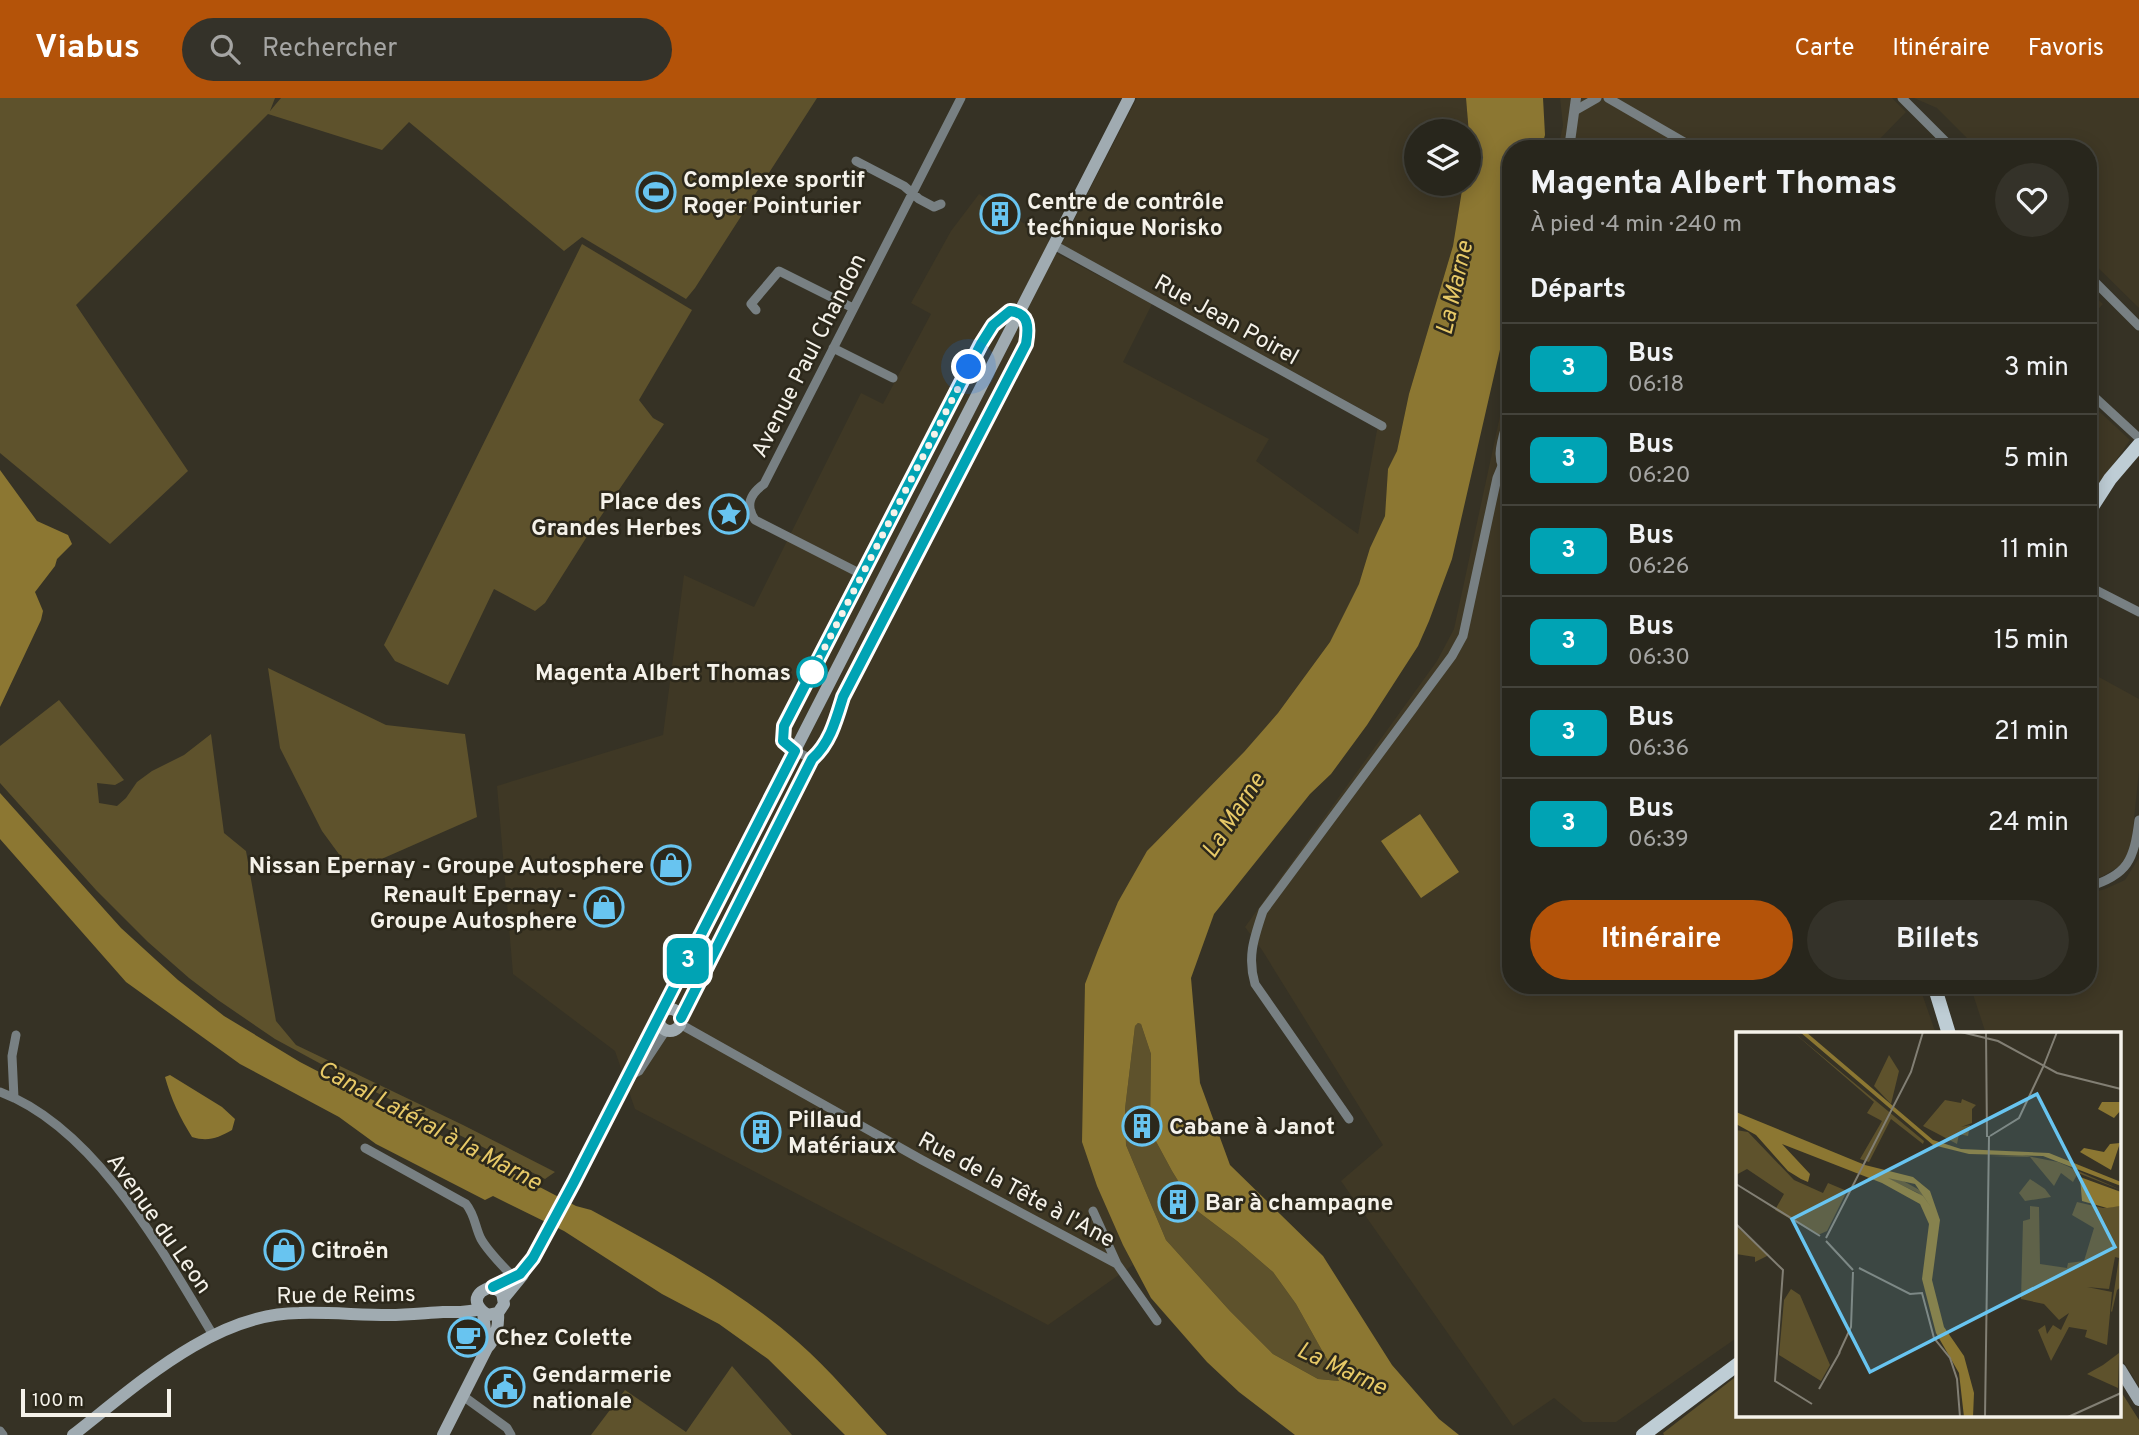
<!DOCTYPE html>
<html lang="fr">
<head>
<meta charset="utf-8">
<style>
	:root { --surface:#28261c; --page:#343229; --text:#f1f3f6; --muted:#a5a5a3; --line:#44433b; --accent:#b45309 }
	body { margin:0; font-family:Overpass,sans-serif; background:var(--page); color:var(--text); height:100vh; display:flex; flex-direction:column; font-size:26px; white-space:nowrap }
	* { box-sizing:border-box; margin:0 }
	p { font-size:23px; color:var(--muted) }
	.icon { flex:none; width:38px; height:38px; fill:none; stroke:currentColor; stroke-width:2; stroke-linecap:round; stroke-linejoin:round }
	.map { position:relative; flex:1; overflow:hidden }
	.side { position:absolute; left:1502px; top:42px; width:595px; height:854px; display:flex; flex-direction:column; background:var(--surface); border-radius:28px; box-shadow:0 4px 18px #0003,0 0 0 2px var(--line) }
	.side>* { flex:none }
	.badge { padding:0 14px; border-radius:10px; font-size:24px; line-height:46px }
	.fabs { position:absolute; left:1404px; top:21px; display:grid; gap:14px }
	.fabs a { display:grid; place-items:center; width:77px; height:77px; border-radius:50%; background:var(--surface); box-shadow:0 4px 18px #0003,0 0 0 2px var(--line); font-size:35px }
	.scale { position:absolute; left:21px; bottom:18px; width:150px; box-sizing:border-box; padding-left:7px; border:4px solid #f5f2ea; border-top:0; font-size:19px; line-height:24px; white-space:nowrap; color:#f5f2ea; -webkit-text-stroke:5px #2c281b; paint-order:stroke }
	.you { position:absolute; width:35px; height:35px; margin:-18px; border:5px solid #fff; border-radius:50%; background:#1a73e8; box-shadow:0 0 0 10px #1a73e833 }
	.map>.badge { position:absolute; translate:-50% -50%; box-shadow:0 0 0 4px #fff }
	h2 { padding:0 28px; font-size:26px; line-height:63px }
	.round { display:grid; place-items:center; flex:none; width:74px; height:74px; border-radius:37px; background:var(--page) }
	.head { display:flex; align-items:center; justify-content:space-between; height:119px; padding:0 28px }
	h1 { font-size:33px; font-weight:700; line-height:52px }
	.cta { display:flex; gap:14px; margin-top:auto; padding:14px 28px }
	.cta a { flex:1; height:80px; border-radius:42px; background:var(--accent); color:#fff; font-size:28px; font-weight:700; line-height:80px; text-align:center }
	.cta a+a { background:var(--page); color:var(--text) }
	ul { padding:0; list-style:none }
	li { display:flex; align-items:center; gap:21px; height:91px; padding:0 28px; border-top:2px solid var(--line) }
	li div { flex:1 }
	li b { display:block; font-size:26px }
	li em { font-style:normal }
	li .badge { min-width:77px; font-weight:700; text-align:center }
	header { display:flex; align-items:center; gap:42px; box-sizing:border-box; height:98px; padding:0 35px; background:var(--accent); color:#fff }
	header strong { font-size:33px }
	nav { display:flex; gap:38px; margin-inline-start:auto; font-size:24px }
	.search { width:490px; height:63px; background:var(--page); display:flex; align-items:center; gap:18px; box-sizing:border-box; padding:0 24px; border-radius:38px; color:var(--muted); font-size:26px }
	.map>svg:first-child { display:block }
</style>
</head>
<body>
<header>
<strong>Viabus</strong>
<div class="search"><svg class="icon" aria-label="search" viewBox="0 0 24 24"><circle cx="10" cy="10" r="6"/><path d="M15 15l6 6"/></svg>Rechercher</div>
<nav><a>Carte</a><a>Itinéraire</a><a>Favoris</a></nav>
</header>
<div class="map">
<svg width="2139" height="1337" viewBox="0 0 2139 1337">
	<rect width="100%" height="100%" fill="#363225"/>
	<path fill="#3f3825" d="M1137 0H1466L1470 48 1468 56V33H1416V86H1463L1453 148 1409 296 1397 353 1388 371 1385 418 1370 450 1359 486 1330 544 1278 615 1244 654 1082 1044 1097 1088 1133 1167 1048 1227 635 1011 615 953 513 876 497 688 663 637 684 477 754 509 861 295 883 306 931 216 911 205 951 133 979 96 1048 141 1054 154 1152 206 1123 264 1269 341 1256 363 1358 436 1379 321 1061 147Z
		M1560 0H1892L1906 14 1870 51H1558L1563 27Z
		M1914 0H2139V210L2088 160V51H1978L1937 10Z
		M2088 192 2103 206 2088 222Z
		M1510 272V887H1919L1936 936H1738V1239L1616 1324H1583L1554 1300 1513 1328 1341 1083 1383 1047 1262 852 1245 829 1437 563 1454 531Z
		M2088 303 2130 342 2088 403Z
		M2088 573 2139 601V672L2131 751 2120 768 2103 778 2088 782Z
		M2139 760V1288L2120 1258V936H1986L1970 887H2088V796L2105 791 2125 782Z"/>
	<path fill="#5e522c" d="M0 0H275L270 13 281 0H817L695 190 686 201 582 139 564 153 409 24 382 52 268 16 76 207 188 373 110 446 0 355Z
		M582 146 692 212 639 302 653 320 664 326 586 440 545 505 535 513 494 491 448 587 395 563 384 547Z
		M268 570 386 627 465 636 477 719 352 774 322 733 280 650Z
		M59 602 124 682 115 687 97 685 99 705 117 708 126 700 137 684 152 673 184 657 211 636 224 735 246 753 276 923 296 947 463 1027 555 1074 545 1081 321 966 275 941 218 902 189 880 148 844 96 792 0 685V648Z
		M1138 925 1141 926 1151 956 1150 1025 1152 1036 1172 1073 1196 1112 1237 1143 1273 1174 1296 1206 1339 1283 1318 1281 1273 1256 1230 1213 1166 1142 1126 1047 1125 1011 1135 928Z
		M732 1268 792 1337H591L625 1292 686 1334Z
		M1738 1277V1318H2120V1292L2139 1322V1337H1664L1663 1335Z"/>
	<path fill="#8c7732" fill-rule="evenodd" d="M1466 0H1543L1545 37 1541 51H1510V208L1452 461 1429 523 1418 548 1367 627 1331 676 1310 696 1214 816 1191 880 1200 985 1230 1067 1323 1158 1392 1267 1439 1321 1459 1337H1295L1239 1294 1207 1264 1151 1200 1123 1147 1097 1088 1082 1044 1085 886 1098 852 1118 804 1147 753 1244 654 1278 615 1330 544 1359 486 1370 450 1385 418 1388 371 1397 353 1409 296 1453 148 1463 86H1468L1470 48ZM1138 925 1141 926 1151 956 1150 1025 1152 1036 1172 1073 1196 1112 1237 1143 1273 1174 1296 1206 1339 1283 1318 1281 1273 1256 1230 1213 1166 1142 1126 1047 1125 1011 1135 928Z
		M0 372 37 423 68 437 72 446 57 461 55 468 35 494 43 513 41 522 0 609Z
		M0 695 121 830 178 882 224 918 300 964 576 1108 591 1112C663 1151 736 1190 798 1244 830 1272 858 1306 887 1337H845L768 1261 719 1226 662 1196 564 1133 493 1098 485 1102 376 1046 339 1019 240 966 126 884 0 741Z
		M1420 716 1459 774 1421 800 1381 743Z
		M170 977 222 1009 235 1021 232 1032C218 1040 208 1044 192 1039 180 1020 171 1001 165 979Z"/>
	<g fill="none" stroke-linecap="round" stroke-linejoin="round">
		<path stroke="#788083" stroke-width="9" d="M1608 0 1696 51
			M1902 0 1953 51
			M1576 12 1597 0
			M856 63 904 88 919 101 934 109 941 106
			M1054 147 1382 328
			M2088 177 2139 228
			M756 212 751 206 779 173 853 210
			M833 250 893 280
			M2088 293 2139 340
			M863 477 755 422C745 407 750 396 764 386L961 0
			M2088 488 2139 514
			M2088 789C2128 777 2134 762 2139 722
			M681 920 812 661C830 645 836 622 843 599L1026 246C1029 229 1029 215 1010 213L993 227 981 246 784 628 783 643 795 653 812 661
			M680 926 922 1062 1117 1166
			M629 978 639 973 666 932
			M0 994C95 1029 163 1154 213 1237
			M14 1000 12 958 16 937
			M1349 1021 1255 886C1247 859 1254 840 1263 813L1452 558 1463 538 1497 380 1502 368
			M365 1050 466 1106C475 1117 475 1129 481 1141 489 1155 503 1168 514 1180
			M1093 1113 1117 1166 1157 1223
			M463 1298 507 1330 511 1337
			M0 1333 3 1337"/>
		<path stroke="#788083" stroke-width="10" d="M1569 51 1576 0
			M1510 315C1506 334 1491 363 1510 376"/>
		<path stroke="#a0abb1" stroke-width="12" d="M659 922a11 11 0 1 1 22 0a11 11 0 1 1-22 0Z
			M493 1189 502 1195 504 1206 498 1215 488 1217C479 1212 472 1202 481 1194 485 1190 513 1181 522 1174
			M504 1200 522 1178 574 1084 1129 0
			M483 1214 487 1250
			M2120 1271 2139 1302
			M73 1337C136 1288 214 1215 299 1215 329 1214 359 1217 389 1217 407 1217 425 1215 443 1214 456 1214 467 1215 480 1211
			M443 1337 487 1250C496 1241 499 1227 498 1215"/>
		<path stroke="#becdd5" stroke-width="14" d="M2088 415 2110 381 2139 347
			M1934 887 1949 936
			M1643 1337 1738 1266"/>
	</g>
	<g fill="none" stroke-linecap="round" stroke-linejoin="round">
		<g stroke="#fff" stroke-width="16">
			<path id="line" d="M493 1189 520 1176 533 1160 574 1084 795 653 783 643 784 628 981 246 993 227 1010 213C1029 215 1029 229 1026 246L843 599C836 622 830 645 812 661L681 920"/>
		</g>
		<use href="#line" stroke="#00a3b4" stroke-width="10"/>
		<path stroke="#f5f2ea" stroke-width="7" stroke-dasharray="0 12.6" d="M812 574 807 584 969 269"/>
	</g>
	<defs>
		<g id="stadium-ring" transform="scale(2.0125)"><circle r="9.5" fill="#2c281b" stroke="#68c4f0" stroke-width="1.5"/><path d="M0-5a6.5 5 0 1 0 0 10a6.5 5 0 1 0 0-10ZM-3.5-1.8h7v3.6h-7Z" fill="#68c4f0"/></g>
		<g id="building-ring" transform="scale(2.0125)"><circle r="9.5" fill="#2c281b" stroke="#68c4f0" stroke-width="1.5"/><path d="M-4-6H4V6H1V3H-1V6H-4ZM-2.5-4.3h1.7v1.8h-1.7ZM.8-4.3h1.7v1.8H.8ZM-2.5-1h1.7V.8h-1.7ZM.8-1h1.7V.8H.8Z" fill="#68c4f0"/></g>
		<g id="sight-ring" transform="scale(2.0125)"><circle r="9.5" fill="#2c281b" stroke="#68c4f0" stroke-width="1.5"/><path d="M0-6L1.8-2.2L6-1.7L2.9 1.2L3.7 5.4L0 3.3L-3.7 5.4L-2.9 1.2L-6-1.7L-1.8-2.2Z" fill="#68c4f0"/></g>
		<g id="shop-ring" transform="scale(2.0125)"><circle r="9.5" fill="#2c281b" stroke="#68c4f0" stroke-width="1.5"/><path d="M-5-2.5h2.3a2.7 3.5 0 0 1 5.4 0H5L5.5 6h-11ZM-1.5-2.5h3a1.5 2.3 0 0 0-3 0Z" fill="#68c4f0"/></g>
		<g id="cafe-ring" transform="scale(2.0125)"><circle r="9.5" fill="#2c281b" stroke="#68c4f0" stroke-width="1.5"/><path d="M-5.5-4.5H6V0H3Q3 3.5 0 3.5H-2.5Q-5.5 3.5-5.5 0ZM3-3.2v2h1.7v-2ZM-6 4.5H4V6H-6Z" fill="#68c4f0"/></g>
		<g id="civic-ring" transform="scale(2.0125)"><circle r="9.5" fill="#2c281b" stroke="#68c4f0" stroke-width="1.5"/><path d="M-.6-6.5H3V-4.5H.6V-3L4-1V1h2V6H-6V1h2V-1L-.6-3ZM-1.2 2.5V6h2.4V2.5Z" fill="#68c4f0"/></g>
	</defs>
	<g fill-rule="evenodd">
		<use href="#stadium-ring" x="656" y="94"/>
		<use href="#building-ring" x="1000" y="116"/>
		<use href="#sight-ring" x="729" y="416"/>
		<use href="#shop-ring" x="671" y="767"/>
		<use href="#shop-ring" x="604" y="809"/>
		<use href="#building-ring" x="1142" y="1028"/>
		<use href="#building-ring" x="761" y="1034"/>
		<use href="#building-ring" x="1178" y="1104"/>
		<use href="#shop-ring" x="284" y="1152"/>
		<use href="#cafe-ring" x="468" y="1239"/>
		<use href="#civic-ring" x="505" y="1289"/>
	</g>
	<circle fill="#fff" stroke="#00a3b4" stroke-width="3.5" cx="812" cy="574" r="14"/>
	<g text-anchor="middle" stroke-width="5" stroke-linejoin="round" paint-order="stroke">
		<g font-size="23" font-weight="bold" fill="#f5f2ea" stroke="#2c281b" text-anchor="start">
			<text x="683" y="89">Complexe sportif<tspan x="683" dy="26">Roger Pointurier</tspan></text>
			<text x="1027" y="111">Centre de contrôle<tspan x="1027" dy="26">technique Norisko</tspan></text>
			<text x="702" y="411" text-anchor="end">Place des<tspan x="702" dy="26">Grandes Herbes</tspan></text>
			<text x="644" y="775" text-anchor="end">Nissan Epernay - Groupe Autosphere</text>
			<text x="577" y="804" text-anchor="end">Renault Epernay -<tspan x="577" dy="26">Groupe Autosphere</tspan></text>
			<text x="788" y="1029">Pillaud<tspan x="788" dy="26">Matériaux</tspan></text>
			<text x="1169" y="1036">Cabane à Janot</text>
			<text x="1205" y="1112">Bar à champagne</text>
			<text x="311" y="1160">Citroën</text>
			<text x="495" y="1247">Chez Colette</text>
			<text x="532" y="1284">Gendarmerie<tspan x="532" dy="26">nationale</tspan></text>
		</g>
		<g font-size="23" fill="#f5f2ea" stroke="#2c281b">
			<text transform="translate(1227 221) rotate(29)" y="8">Rue Jean Poirel</text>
			<text transform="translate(808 257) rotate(-63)" y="8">Avenue Paul Chandon</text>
			<text transform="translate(1017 1091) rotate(28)" y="8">Rue de la Tête à l'Ane</text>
			<text transform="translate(160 1125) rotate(55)" y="8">Avenue du Leon</text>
			<text transform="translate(346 1196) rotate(-1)" y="8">Rue de Reims</text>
		</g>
		<g font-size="23" font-weight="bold" fill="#f5f2ea" stroke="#2c281b" text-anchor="end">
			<text x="791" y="582">Magenta Albert Thomas</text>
		</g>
		<g font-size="24" font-style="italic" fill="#e7c967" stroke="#2c281b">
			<text transform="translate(1454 190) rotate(-77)" y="8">La Marne</text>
			<text transform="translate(1233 717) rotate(-57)" y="8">La Marne</text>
			<text transform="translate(430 1027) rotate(28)" y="8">Canal Latéral à la Marne</text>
			<text transform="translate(1342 1270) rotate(25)" y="8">La Marne</text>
		</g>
	</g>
	<g transform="translate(1736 934)">
		<rect width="385" height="385" fill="#363225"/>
		<path d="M57 0 188 109 187 112 155 87 133 130 124 127 146 89 131 81 138 70ZM153 23 163 39 155 72 138 54ZM226 67 240 73 236 77V91L225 95 234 93 232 104 223 102 221 112 187 94 209 68 225 71ZM0 98 12 100 58 148 87 161 92 151 111 159 91 199 82 203 39 178 48 162 11 137 0 143ZM286 123 322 130 385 158 342 141 337 150 325 141 318 154 294 125 253 124ZM160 145 189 161 195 176 182 161 151 146ZM294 147 309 157 315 165 289 169 283 161ZM341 170 367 176 385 174V255L381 258 376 280 375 279 383 226 379 225 373 257 351 255 376 260 371 313 349 305 351 298 333 295 315 329 302 298 309 293 311 302 317 293 325 298 333 281 323 288 308 272 285 267 287 189 294 187V174L303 175 304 232 331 236 332 231 348 229 358 196 336 183ZM0 194 33 223 19 230V225L0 222ZM55 257 64 263 94 333 85 349 43 323 48 268ZM383 321 382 356 351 342 367 333Z" fill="#5e522c"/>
		<path d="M64 0H70L197 108 225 117 313 121 385 150V154L307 124 233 122 197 113ZM366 70H385V78L378 86 362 77ZM0 80 129 133 177 145 194 159 204 188 196 248 208 295 228 324 238 361 237 385H228L223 341 200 301 186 247 193 192 184 172 146 151 46 112 74 142 72 150 65 147 52 139 20 103 0 92ZM152 146 179 152 195 175 187 164ZM384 111 375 138 344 120 348 116 368 120 374 112ZM344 145 385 160V174L371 176 346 169Z" fill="#8c7732" fill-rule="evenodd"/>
		<path fill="none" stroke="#827f74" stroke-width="2" d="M225 0 262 9 321 41 385 57M250 0 251 105M308 33 321 0M254 104 283 86 308 33M0 152 84 204M0 192 47 238 39 349 76 372M90 206 175 40 187 0M90 209 117 238M123 236 174 262 186 261 198 306 214 326 221 347 224 385M103 321 115 295 117 240M83 357 104 320M249 385 253 104M332 385 385 361"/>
		<path fill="#68c4f0" fill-opacity="0.15" stroke="#68c4f0" stroke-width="3.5" d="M301 62 379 215 134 340 56 187Z"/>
		<rect width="385" height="385" fill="none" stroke="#f5f2ea" stroke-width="3.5"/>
	</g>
</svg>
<div class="fabs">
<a><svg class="icon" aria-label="layers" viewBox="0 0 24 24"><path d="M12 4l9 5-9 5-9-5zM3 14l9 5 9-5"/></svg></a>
</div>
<div class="scale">100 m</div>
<div class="you" style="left:969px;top:269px"></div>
<b class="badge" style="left:688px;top:863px;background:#00a3b4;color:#fff">3</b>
<section class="side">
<div class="head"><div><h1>Magenta Albert Thomas</h1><p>À pied · 4 min · 240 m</p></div><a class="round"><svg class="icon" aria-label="heart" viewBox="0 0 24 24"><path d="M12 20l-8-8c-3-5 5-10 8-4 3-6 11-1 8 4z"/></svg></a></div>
<h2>Départs</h2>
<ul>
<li><span class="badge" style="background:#00a3b4;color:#fff">3</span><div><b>Bus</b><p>06:18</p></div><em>3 min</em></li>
<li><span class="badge" style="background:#00a3b4;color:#fff">3</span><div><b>Bus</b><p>06:20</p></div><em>5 min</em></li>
<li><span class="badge" style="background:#00a3b4;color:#fff">3</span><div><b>Bus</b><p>06:26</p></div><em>11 min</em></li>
<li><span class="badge" style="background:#00a3b4;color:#fff">3</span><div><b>Bus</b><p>06:30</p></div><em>15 min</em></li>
<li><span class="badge" style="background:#00a3b4;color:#fff">3</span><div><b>Bus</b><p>06:36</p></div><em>21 min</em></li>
<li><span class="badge" style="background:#00a3b4;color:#fff">3</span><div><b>Bus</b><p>06:39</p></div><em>24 min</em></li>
</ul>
<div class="cta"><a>Itinéraire</a><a>Billets</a></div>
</section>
</div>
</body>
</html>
